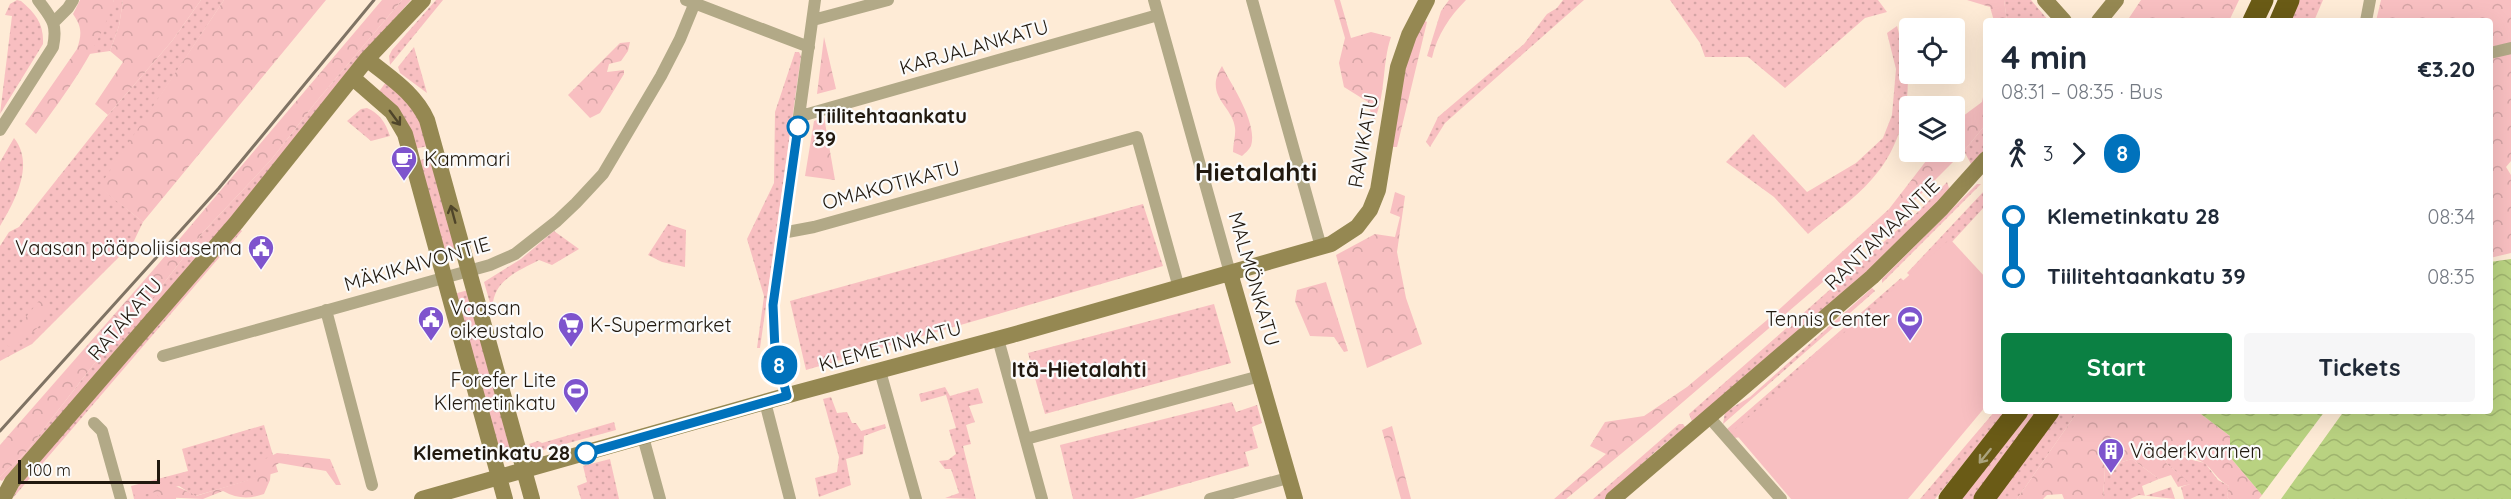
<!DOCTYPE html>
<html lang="en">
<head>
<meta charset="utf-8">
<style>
	:root { --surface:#fff; --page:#f6f6f7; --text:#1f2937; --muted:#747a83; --accent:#0b8043 }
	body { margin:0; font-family:Quicksand,sans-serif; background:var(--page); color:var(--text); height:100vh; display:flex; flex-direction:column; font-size:22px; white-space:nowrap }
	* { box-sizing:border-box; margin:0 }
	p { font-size:20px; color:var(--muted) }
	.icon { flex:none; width:33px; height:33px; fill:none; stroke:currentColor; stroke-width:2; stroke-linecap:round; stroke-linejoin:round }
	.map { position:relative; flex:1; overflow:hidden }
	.sheet { position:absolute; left:1983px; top:18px; width:510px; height:396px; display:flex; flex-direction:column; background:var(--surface); border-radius:6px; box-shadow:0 6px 24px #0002 }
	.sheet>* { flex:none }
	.badge { padding:0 12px; border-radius:20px; font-size:21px; line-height:39px }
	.controls { position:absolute; left:1899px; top:18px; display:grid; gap:12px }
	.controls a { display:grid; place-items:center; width:66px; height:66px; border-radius:6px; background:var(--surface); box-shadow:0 6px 24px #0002; font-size:30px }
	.scale { position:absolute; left:18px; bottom:15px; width:142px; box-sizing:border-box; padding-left:6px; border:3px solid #21190f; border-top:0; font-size:16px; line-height:21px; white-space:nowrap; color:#21190f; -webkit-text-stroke:4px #fbfbfb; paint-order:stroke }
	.map>.badge { position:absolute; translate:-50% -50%; box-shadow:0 0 0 3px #fff }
	.legs { display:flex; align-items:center; gap:9px; height:66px; padding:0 18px; font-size:20px }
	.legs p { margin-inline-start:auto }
	.head { display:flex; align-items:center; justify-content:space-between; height:102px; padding:0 18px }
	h1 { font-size:33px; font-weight:800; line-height:45px }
	.button { display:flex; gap:12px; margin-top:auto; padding:12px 18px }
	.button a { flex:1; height:69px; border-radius:6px; background:var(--accent); color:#fff; font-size:24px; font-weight:800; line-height:69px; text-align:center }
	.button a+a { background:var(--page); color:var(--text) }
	ul { padding:0 18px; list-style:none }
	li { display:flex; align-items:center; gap:21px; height:60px; font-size:22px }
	li i { display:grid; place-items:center; width:9px; height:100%; margin:0 8px; background:currentColor }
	li i::after { content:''; width:15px; height:15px; margin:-8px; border:4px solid; border-radius:50%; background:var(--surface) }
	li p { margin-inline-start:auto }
	li:first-child i { background:linear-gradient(#0000 50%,currentColor 0) }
	li:last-child i { background:linear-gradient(currentColor 50%,#0000 0) }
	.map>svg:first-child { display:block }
</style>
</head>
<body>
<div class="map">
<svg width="2511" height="499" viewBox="0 0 2511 499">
	<defs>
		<pattern id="grass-dots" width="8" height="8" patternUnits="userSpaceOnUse" patternTransform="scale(1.5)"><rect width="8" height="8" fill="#f8bfc1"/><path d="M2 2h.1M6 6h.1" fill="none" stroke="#d4a4a5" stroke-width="1.8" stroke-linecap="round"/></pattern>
		<pattern id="forest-crowns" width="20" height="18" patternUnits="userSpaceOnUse" patternTransform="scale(1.5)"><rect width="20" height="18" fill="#f8bfc1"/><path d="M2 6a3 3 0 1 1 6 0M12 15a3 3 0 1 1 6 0" fill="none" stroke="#d4a4a5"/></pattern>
		<pattern id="water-waves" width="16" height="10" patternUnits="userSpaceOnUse" patternTransform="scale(1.5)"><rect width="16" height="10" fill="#b9d281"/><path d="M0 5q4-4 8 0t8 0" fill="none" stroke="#9fb46e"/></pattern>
	</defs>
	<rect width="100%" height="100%" fill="#feebd6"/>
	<path fill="url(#grass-dots)" d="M17 0 21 1C36 14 44 24 43 44L0 114 12 16 5 15 10 4Z
		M114 0H123L119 26 110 51 89 54Z
		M201 0H224L100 187 143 222 133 243 32 344 0 361V246L9 232 19 227 108 115 172 41Z
		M402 0H411L332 91 262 183 29 454 2 481 0 480V477L25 453 94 364 147 305 204 231 271 160 316 102Z
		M436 0H443L390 65 389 56 392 50Z
		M1563 0H1584L1445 123 1430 147 1426 142 1438 117 1524 44 1547 14 1557 8Z
		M1670 0H1878L1887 12 1865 18 1785 88 1748 57H1705L1700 43Z
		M2004 0H2031L2049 21H2007Z
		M2299 0H2323L2314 21H2289Z
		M1897 26C1900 38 1904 50 1906 62 1913 102 1899 150 1872 179 1854 200 1829 216 1808 234L1774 197 1726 162 1753 134 1807 192 1856 163 1883 138 1892 115 1896 69 1887 33Z
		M414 47 427 93 400 73 398 67Z
		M795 52H799L801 56 760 348H757L764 296 747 239 774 183 775 112Z
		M386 82 418 114 428 146 414 149 378 93Z
		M367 108C380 114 385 122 390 136L371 141 347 121 361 109Z
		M1986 124V149L1971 164 1964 151Z
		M14 138C35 164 15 201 0 226V162Z
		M431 157 457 250 443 254 417 161Z
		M1947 182 1950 191 1867 272 1693 424 1689 414 1920 210Z
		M1977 184H1981L1882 283V279Z
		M1985 190 1986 205 1916 281 1907 273Z
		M1143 204 1163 266 806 370 790 301Z
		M668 224 686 230 685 267 662 262 648 255Z
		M238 228 242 231 12 499 27 471Z
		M554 231 579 249 552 265 539 260C519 271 497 278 493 302L490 303 484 282 521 259Z
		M1901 278 1909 287 1740 437 1735 438 1727 429Z
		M1872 288 1875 291 1723 424 1725 412 1750 397Z
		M468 290 515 457 501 461 454 294Z
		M1214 304 1231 363 1045 414 1028 353Z
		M945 387 950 396 978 388 983 403 969 406 975 422 966 425 971 444 963 446 976 499 945 498 959 493 951 469H945L939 461 948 460 956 454 949 430 956 428 946 395 921 402 919 394Z
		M831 397 837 413 847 412 852 423H856L861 431 885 424 886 428 864 436 863 454 846 459 851 485 819 497 815 478 837 472 839 457 823 399Z
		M1232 402 1236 412 1257 405 1262 423 1252 427 1258 448 1245 452 1249 466 1133 499H1073L1060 445Z
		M1995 411H2006L1935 499H1920Z
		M2027 411H2042L1974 499H1958Z
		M2061 411H2078L2017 499H1995Z
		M614 422 616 430 543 450 533 451 529 444 538 441 542 443Z
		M1679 424H1683L1686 428C1655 448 1632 475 1605 499H1593Z
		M264 425 278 472 195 496 179 486 136 497 155 492 176 497V499H134L131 486 188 471 182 449Z
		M2172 451 2188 459 2205 463 2218 480 2229 486 2227 497 2229 499H2184L2181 487 2190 484 2166 463Z
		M610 459 619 499H581L577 486 587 482 583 466Z
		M2132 459 2159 479 2142 486 2145 496 2171 487 2175 499 2139 495 2130 499H2103L2105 467Z"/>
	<path fill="url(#forest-crowns)" d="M80 0H114C99 49 66 93 36 134L25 124 77 49C82 34 82 27 73 14Z
		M123 0H201L172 41 108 115 95 104 123 62 110 51 119 26Z
		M224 0H326L143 222 99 187Z
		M382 0H402L316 102 271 160 204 231 147 305 94 364 25 453 0 477V445L154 269Z
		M1334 0H1340L1351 38 1371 32 1391 37C1382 63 1386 92 1375 119L1372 118 1368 102 1344 87 1339 63 1345 38Z
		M1449 0H1466C1450 16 1437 35 1432 58L1427 56 1441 11Z
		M1967 0H2004L2007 21H1994L1990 7Z
		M2141 0H2239L2229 21H2127Z
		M2381 0H2511V43L2490 47V21H2376Z
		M1423 20 1427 22 1397 147H1392L1404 68Z
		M824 37 836 89 817 94Z
		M630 42 628 51 621 61 609 64 607 72 624 70V74L600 113 590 118 568 95 620 43Z
		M2511 53V161L2506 167 2511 175V253L2490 258V57Z
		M1222 66C1232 86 1258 123 1251 146 1249 150 1245 153 1242 156L1233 152C1233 144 1236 135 1235 128 1233 106 1203 96 1222 66Z
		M1986 82V124L1964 151 1894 221 1655 426 1566 499H1554L1606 454 1590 446 1605 422 1644 416 1687 387 1773 315 1889 209 1933 152H1954L1955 122 1982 102Z
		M824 117 835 180 805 176 814 121Z
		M1395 192 1405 196 1397 252 1406 298 1422 344 1367 368 1336 255 1375 234 1395 237 1400 217 1390 213Z
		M1326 282 1348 351 1344 352 1334 337 1310 336 1295 301 1297 290Z
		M43 296 49 302 50 313C39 328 26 340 9 347L5 343Z
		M2078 411H2197L2230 436V457L2262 495 2259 499H2229L2227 497 2229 486C2217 480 2211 467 2204 463 2198 459 2181 455 2172 451L2166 463 2191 484 2178 487 2171 475 2159 479 2132 459 2105 467 2103 499H2064L2062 494 2047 495 2043 499H2017Z
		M1392 426 1411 499H1401L1382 430Z
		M277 453 330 459 341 485H336L326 471 279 463 271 468 270 480 264 494C249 499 238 499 223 491L203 499 159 497 155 492 135 497 133 490C154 476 177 485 196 496L255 478 257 463Z"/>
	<path fill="#f8bfc1" d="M1950 239 1986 278V406L1908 499H1791L1733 431Z"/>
	<path fill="url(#water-waves)" d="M2511 259V499H2281L2344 411H2490V262Z
		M2197 411H2325L2262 495 2230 457V436Z"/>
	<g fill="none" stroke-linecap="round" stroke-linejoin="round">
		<path stroke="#b2a987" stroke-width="12" d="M686 0 809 47
			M1154 0 1230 273
			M1252 0 1321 247
			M813 20 888 0
			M2366 21 2370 0
			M54 22 68 8 73 0
			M2490 53 2511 48
			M800 114H808L1158 15
			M0 130 53 47C58 23 51 18 38 0
			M782 233 814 227 1137 137 1179 288
			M326 310 372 485
			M998 339 1042 499
			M163 356 490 265 515 254 557 221 576 203 603 174 661 76 680 39 696 0
			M880 371 916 499
			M787 396 775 350 773 305 815 0
			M765 402 790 499
			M1708 416 1781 499
			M94 423 102 431 121 499
			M643 437 660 499
			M1026 439 1260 376
			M1210 499 1288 478"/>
		<path stroke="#958852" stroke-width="16" d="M2045 0 2064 21
			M2099 21 2116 0
			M367 59C390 78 414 92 427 120L532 499
			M353 78 392 112 405 134 505 499
			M1230 273 1295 499
			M3 499 12 482 236 223 367 59 423 0
			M422 499 796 393 1012 335 1331 244 1357 227 1370 210 1378 190 1398 67 1409 35 1427 0
			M1613 499 1872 277 1942 208 1986 159"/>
		<path stroke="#6a5b16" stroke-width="21" d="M2253 21 2263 0
			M2280 21 2289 0
			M1949 499 2018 411
			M1984 499 2049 411"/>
		<path stroke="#7f7364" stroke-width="3" d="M0 431 219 188 374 0"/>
	</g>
	<defs><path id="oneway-shaft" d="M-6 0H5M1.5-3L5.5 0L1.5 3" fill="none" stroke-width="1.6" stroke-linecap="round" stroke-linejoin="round" transform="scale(1.5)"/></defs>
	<g stroke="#4f452a">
		<use href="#oneway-shaft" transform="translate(395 118) rotate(54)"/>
		<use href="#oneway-shaft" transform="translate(453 214) rotate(-105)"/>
	</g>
	<use stroke="#aba37d" href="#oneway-shaft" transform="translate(1985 456) rotate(129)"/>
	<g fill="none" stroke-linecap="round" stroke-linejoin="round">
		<g stroke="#fff" stroke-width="14">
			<path id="line-1" d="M586 453 787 396 775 350 773 305 798 127"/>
		</g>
		<use href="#line-1" stroke="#0072bc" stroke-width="9"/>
	</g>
	<defs>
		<g id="cafe-pin" transform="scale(1.35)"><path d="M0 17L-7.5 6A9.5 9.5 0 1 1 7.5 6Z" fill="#7e54cd" stroke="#fbfbfb"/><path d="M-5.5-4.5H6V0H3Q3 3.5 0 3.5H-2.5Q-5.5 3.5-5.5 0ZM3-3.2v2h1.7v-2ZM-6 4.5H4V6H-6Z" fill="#fff"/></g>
		<g id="civic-pin" transform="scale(1.35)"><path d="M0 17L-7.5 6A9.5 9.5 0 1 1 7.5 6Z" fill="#7e54cd" stroke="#fbfbfb"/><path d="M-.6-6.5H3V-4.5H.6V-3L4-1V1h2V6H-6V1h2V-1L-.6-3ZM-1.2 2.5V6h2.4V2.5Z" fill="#fff"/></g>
		<g id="stadium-pin" transform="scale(1.35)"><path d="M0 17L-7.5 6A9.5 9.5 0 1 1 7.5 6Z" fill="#7e54cd" stroke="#fbfbfb"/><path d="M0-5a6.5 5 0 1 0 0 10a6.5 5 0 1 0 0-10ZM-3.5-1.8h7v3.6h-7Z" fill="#fff"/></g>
		<g id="supermarket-pin" transform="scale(1.35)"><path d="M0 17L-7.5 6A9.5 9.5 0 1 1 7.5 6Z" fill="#7e54cd" stroke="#fbfbfb"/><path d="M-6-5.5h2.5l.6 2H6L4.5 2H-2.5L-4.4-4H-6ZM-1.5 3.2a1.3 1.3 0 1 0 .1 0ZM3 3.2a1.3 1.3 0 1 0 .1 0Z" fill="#fff"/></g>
		<g id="building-pin" transform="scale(1.35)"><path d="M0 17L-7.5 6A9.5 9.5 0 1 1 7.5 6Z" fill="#7e54cd" stroke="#fbfbfb"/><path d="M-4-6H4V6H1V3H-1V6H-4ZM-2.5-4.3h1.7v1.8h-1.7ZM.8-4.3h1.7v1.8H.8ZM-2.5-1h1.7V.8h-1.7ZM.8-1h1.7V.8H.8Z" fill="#fff"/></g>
	</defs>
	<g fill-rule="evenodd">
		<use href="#cafe-pin" x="404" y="159"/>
		<use href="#civic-pin" x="261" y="248"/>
		<use href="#civic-pin" x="431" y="319"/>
		<use href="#stadium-pin" x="1910" y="319"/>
		<use href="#supermarket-pin" x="571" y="325"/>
		<use href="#stadium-pin" x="576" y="391"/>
		<use href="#building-pin" x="2111" y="451"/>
	</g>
	<g fill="#fff" stroke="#0072bc" stroke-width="3">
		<circle cx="798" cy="127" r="10"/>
		<circle cx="586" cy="453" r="10"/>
	</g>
	<g text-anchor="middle" stroke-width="4.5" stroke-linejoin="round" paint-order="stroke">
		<g font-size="20" fill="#21190f" stroke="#fbfbfb">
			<text transform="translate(974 47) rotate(-16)" y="7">KARJALANKATU</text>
			<text transform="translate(1363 141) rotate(-80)" y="7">RAVIKATU</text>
			<text transform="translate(891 185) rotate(-15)" y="7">OMAKOTIKATU</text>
			<text transform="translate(1882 234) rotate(-44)" y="7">RANTAMAANTIE</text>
			<text transform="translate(417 264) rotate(-16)" y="7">MÄKIKAIVONTIE</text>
			<text transform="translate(1254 279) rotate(74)" y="7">MALMÖNKATU</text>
			<text transform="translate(125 319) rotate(-49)" y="7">RATAKATU</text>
			<text transform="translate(890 346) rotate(-15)" y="7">KLEMETINKATU</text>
		</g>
		<g font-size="20" font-weight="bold" fill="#21190f" stroke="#fbfbfb" text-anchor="start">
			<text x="814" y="123">Tiilitehtaankatu<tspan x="814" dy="23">39</tspan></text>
			<text x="570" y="460" text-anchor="end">Klemetinkatu 28</text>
		</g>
		<g font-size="20" fill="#21190f" stroke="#fbfbfb" text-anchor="start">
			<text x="424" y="166">Kammari</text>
			<text x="242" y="255" text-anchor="end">Vaasan pääpoliisiasema</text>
			<text x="450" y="315">Vaasan<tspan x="450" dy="23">oikeustalo</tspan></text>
			<text x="1890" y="326" text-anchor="end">Tennis Center</text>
			<text x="590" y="332">K-Supermarket</text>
			<text x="556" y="387" text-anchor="end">Forefer Lite<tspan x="556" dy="23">Klemetinkatu</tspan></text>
			<text x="2130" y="458">Väderkvarnen</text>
		</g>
		<g font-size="21" font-weight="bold" fill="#21190f" stroke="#fbfbfb">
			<text x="1079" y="377">Itä-Hietalahti</text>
		</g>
		<g font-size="26" font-weight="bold" fill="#21190f" stroke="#fbfbfb">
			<text x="1256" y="181">Hietalahti</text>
		</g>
	</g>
</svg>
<div class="controls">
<a><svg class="icon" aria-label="locate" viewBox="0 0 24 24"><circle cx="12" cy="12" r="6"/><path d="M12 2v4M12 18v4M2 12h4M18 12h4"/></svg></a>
<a><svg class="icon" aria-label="layers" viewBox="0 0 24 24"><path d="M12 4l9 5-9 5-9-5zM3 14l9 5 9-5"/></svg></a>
</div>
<div class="scale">100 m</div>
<b class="badge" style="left:779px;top:365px;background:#0072bc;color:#fff">8</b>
<section class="sheet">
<div class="head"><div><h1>4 min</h1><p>08:31 – 08:35 · Bus</p></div><b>€3.20</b></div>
<div class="legs"><svg class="icon" aria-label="walk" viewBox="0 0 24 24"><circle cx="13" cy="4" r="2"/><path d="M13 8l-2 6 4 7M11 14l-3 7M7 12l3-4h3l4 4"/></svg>3<svg class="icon" aria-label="forward" viewBox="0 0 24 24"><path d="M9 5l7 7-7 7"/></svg><b class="badge" style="background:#0072bc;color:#fff">8</b></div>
<ul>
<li><i style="color:#0072bc"></i><b>Klemetinkatu 28</b><p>08:34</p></li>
<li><i style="color:#0072bc"></i><b>Tiilitehtaankatu 39</b><p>08:35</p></li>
</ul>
<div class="button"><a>Start</a><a>Tickets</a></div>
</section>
</div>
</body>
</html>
